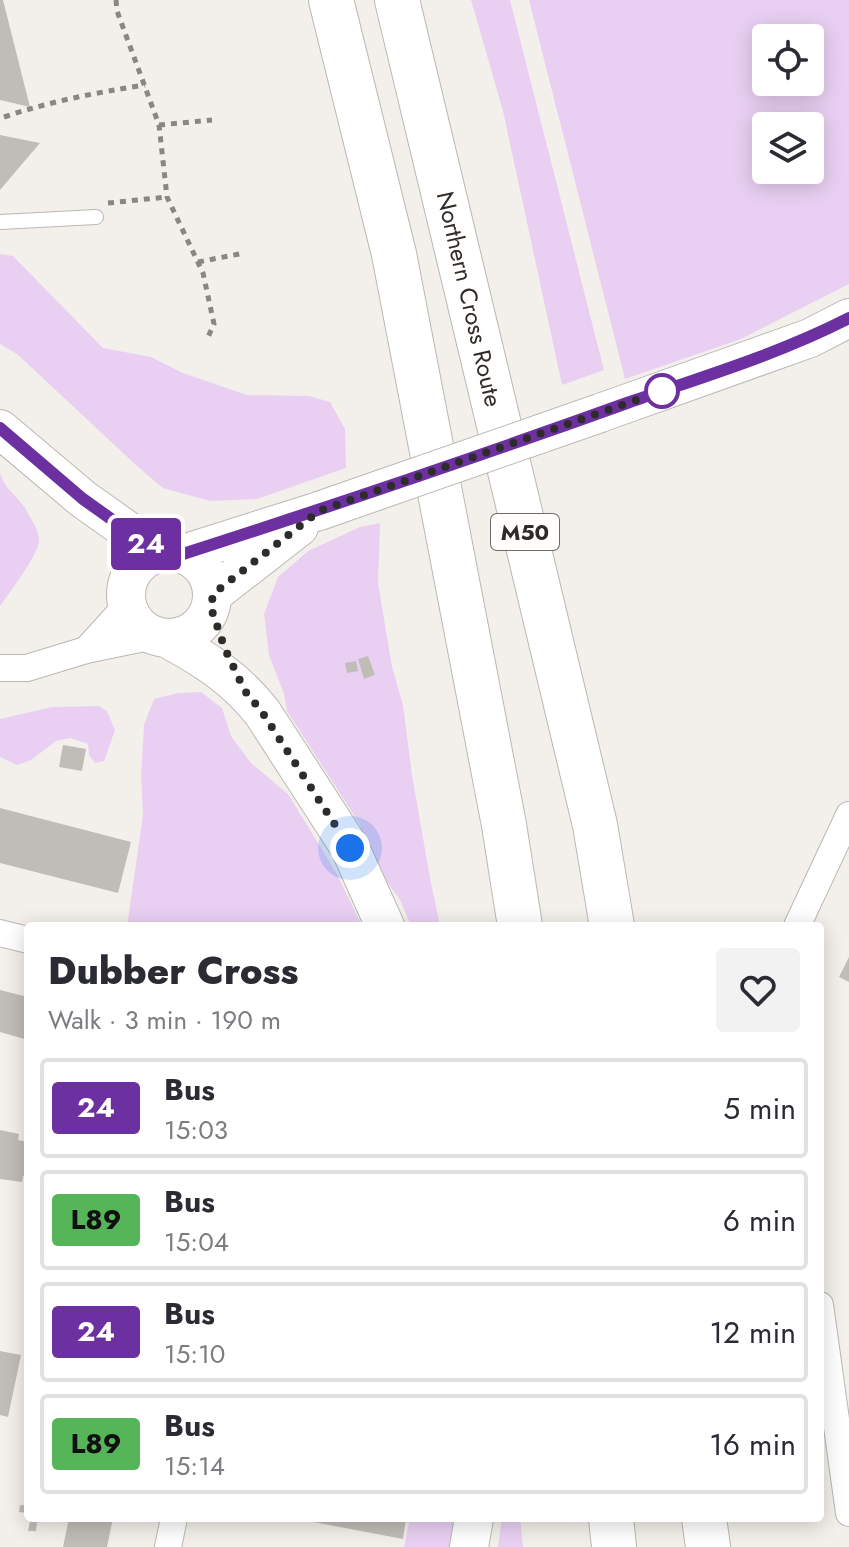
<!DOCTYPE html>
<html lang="en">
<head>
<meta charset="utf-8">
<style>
	:root { --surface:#fff; --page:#f2f2f3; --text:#2b2b33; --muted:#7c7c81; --line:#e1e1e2 }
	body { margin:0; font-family:Jost,sans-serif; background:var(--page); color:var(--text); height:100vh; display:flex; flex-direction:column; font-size:30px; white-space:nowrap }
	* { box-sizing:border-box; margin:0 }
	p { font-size:26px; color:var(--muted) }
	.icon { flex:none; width:44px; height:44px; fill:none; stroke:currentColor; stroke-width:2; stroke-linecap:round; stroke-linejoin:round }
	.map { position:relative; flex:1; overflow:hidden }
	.panel { position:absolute; left:24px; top:922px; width:800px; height:600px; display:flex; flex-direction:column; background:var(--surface); border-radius:8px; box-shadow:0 4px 20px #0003 }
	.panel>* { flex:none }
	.badge { padding:0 16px; border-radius:6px; font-size:28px; line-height:52px }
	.controls { position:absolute; left:752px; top:24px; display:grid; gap:16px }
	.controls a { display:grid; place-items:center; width:72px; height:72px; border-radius:8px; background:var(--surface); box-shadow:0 4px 20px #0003; font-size:40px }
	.you { position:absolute; width:40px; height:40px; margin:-20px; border:6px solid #fff; border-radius:50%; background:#1a73e8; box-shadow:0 0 0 12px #1a73e833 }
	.map>.badge { position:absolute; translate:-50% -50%; box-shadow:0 0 0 4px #fff }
	.round { display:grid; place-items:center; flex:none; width:84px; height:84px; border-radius:8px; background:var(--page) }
	.head { display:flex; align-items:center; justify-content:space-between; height:136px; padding:0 24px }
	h1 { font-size:38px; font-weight:800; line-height:60px }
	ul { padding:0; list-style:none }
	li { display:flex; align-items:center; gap:24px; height:100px; margin:0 16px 12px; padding:0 8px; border:4px solid var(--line); border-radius:8px }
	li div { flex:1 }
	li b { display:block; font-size:30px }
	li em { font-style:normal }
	li .badge { min-width:88px; font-weight:700; text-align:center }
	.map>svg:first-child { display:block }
</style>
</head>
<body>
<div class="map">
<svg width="849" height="1547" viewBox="0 0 849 1547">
	<rect width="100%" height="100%" fill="#f3f0eb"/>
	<path fill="#e9d0f3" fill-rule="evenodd" d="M471 0H510L604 370 562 385 503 111Z
		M529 0H849V284L741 339 625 379ZM766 38H810V82H766ZM766 126H810V170H766Z
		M0 254 13 256 103 348 151 357 183 373 247 395 309 396 330 402 345 429 346 468 257 499 210 501 163 488 138 467 17 354 0 344Z
		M0 473C6 491 15 493 25 508 30 517 40 531 39 542 36 558 10 592 0 606Z
		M380 523 378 583 392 667 403 705 412 775 430 878 440 926H411L400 900 383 876 359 823 287 711 284 694 269 655 264 614 278 577 308 551 360 527Z
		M201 692 222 708 231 736 251 763 288 794 337 874 362 926H127L143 815 141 775 144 725 154 699 178 693Z
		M99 706 107 711 115 730 104 761 95 763 89 755 88 744 70 738 56 741 31 760 17 765 0 757V719L52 707Z
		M410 1518H457L452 1547H404Z
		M502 1518H520L523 1547H498Z"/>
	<path fill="#c0bdb8" d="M0 0H3L30 107 0 100Z
		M0 135 40 143 0 190Z
		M368 656 375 675 364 679 358 659Z
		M356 661 358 671 347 673 345 663Z
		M63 745 86 749 82 771 59 767Z
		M0 808 131 842 118 893 0 863Z
		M849 957V982L839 977Z
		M0 990 28 997V1040L0 1032Z
		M0 1130 19 1134 18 1140 28 1142V1177L23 1176 22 1182 0 1179Z
		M0 1351 21 1355 8 1417 0 1415Z
		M20 1505 28 1506V1513L19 1512Z
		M69 1518H113L107 1547H63Z
		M308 1518H406L403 1539 308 1521Z
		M30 1521 37 1522 36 1531H28Z"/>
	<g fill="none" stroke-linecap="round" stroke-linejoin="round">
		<g stroke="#bab8b2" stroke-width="16">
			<path id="lane" d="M0 222 96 217"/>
		</g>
		<g stroke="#bab8b2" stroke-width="28">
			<path id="street" d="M86 650 127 605
				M0 668H27L86 650 154 636
				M797 926 849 815
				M0 933 28 940
				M820 1305 849 1513
				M168 1547 174 1518"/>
		</g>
		<g stroke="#bab8b2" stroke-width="40">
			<path id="secondary" d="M600 413 810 338 849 318
				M0 429 83 499 159 553
				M126 595a43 43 0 1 1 86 0a43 43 0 1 1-86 0Z
				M183 554 319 511
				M213 594 299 527
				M168 639C205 659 235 678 262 712L350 848 385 926
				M469 1547 474 1518"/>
		</g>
		<g stroke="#bab8b2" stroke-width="46">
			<path id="highway" d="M331 0 394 254 504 825 520 926
				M397 0 595 825 612 926
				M611 1518 614 1547
				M704 1518 708 1547"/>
		</g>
		<path stroke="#888783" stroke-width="5" stroke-dasharray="6 6" stroke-linecap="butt" d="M116 0 117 11 159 125 167 197 203 273 214 324 208 337
			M4 117C52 101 94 93 145 85
			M159 125 212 120
			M108 203 167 197
			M198 262 244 253"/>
		<use href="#lane" stroke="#fff" stroke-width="14"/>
		<use href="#street" stroke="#fff" stroke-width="26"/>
		<use href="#secondary" stroke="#fff" stroke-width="38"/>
		<use href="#highway" stroke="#fff" stroke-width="44"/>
		<g stroke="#bab8b2" stroke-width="40" stroke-linecap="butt">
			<path id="secondary-bridge" d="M319 511 600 413"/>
		</g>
		<use href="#secondary-bridge" stroke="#fff" stroke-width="38"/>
	</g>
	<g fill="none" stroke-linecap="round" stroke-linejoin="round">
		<g stroke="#fff" stroke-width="18">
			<path id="line" d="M0 428 83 499 159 553 171 552 183 554C332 506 480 456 627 403 702 377 779 354 849 318"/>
		</g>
		<use href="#line" stroke="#6c30a1" stroke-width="12"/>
		<path stroke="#2d2c2a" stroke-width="8" stroke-dasharray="0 14.4" d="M350 848 262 712 245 691 225 649 211 608 213 594 319 511 662 391"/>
	</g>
	<circle fill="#fff" stroke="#6c30a1" stroke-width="4" cx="662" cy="391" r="16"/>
	<g text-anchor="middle" stroke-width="7" stroke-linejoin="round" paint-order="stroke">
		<rect fill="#fffefc" stroke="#6c6b69" stroke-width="2" x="491" y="514" width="68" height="36" rx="6"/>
		<g font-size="22" font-weight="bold" fill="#2d2c2a">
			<text x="525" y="540">M50</text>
		</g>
		<g font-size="24" fill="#2d2c2a" stroke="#fffefc">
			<text transform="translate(469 299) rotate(77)" y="8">Northern Cross Route</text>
		</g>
	</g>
</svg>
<div class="controls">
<a><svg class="icon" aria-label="locate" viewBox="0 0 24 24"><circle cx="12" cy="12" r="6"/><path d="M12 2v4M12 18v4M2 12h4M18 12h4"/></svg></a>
<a><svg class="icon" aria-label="layers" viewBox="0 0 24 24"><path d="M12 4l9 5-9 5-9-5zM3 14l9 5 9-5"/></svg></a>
</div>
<div class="you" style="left:350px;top:848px"></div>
<b class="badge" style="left:146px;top:544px;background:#6c30a1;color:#fff">24</b>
<section class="panel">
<div class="head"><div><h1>Dubber Cross</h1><p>Walk · 3 min · 190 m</p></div><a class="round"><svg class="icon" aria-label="heart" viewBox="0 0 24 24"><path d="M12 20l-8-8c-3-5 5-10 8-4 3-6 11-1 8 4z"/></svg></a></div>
<ul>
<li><span class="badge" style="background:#6c30a1;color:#fff">24</span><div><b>Bus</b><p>15:03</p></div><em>5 min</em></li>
<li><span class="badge" style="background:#56b559;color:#111">L89</span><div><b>Bus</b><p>15:04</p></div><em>6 min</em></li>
<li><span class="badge" style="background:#6c30a1;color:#fff">24</span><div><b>Bus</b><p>15:10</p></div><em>12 min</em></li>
<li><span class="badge" style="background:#56b559;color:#111">L89</span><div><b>Bus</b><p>15:14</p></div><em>16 min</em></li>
</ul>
</section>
</div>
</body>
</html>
